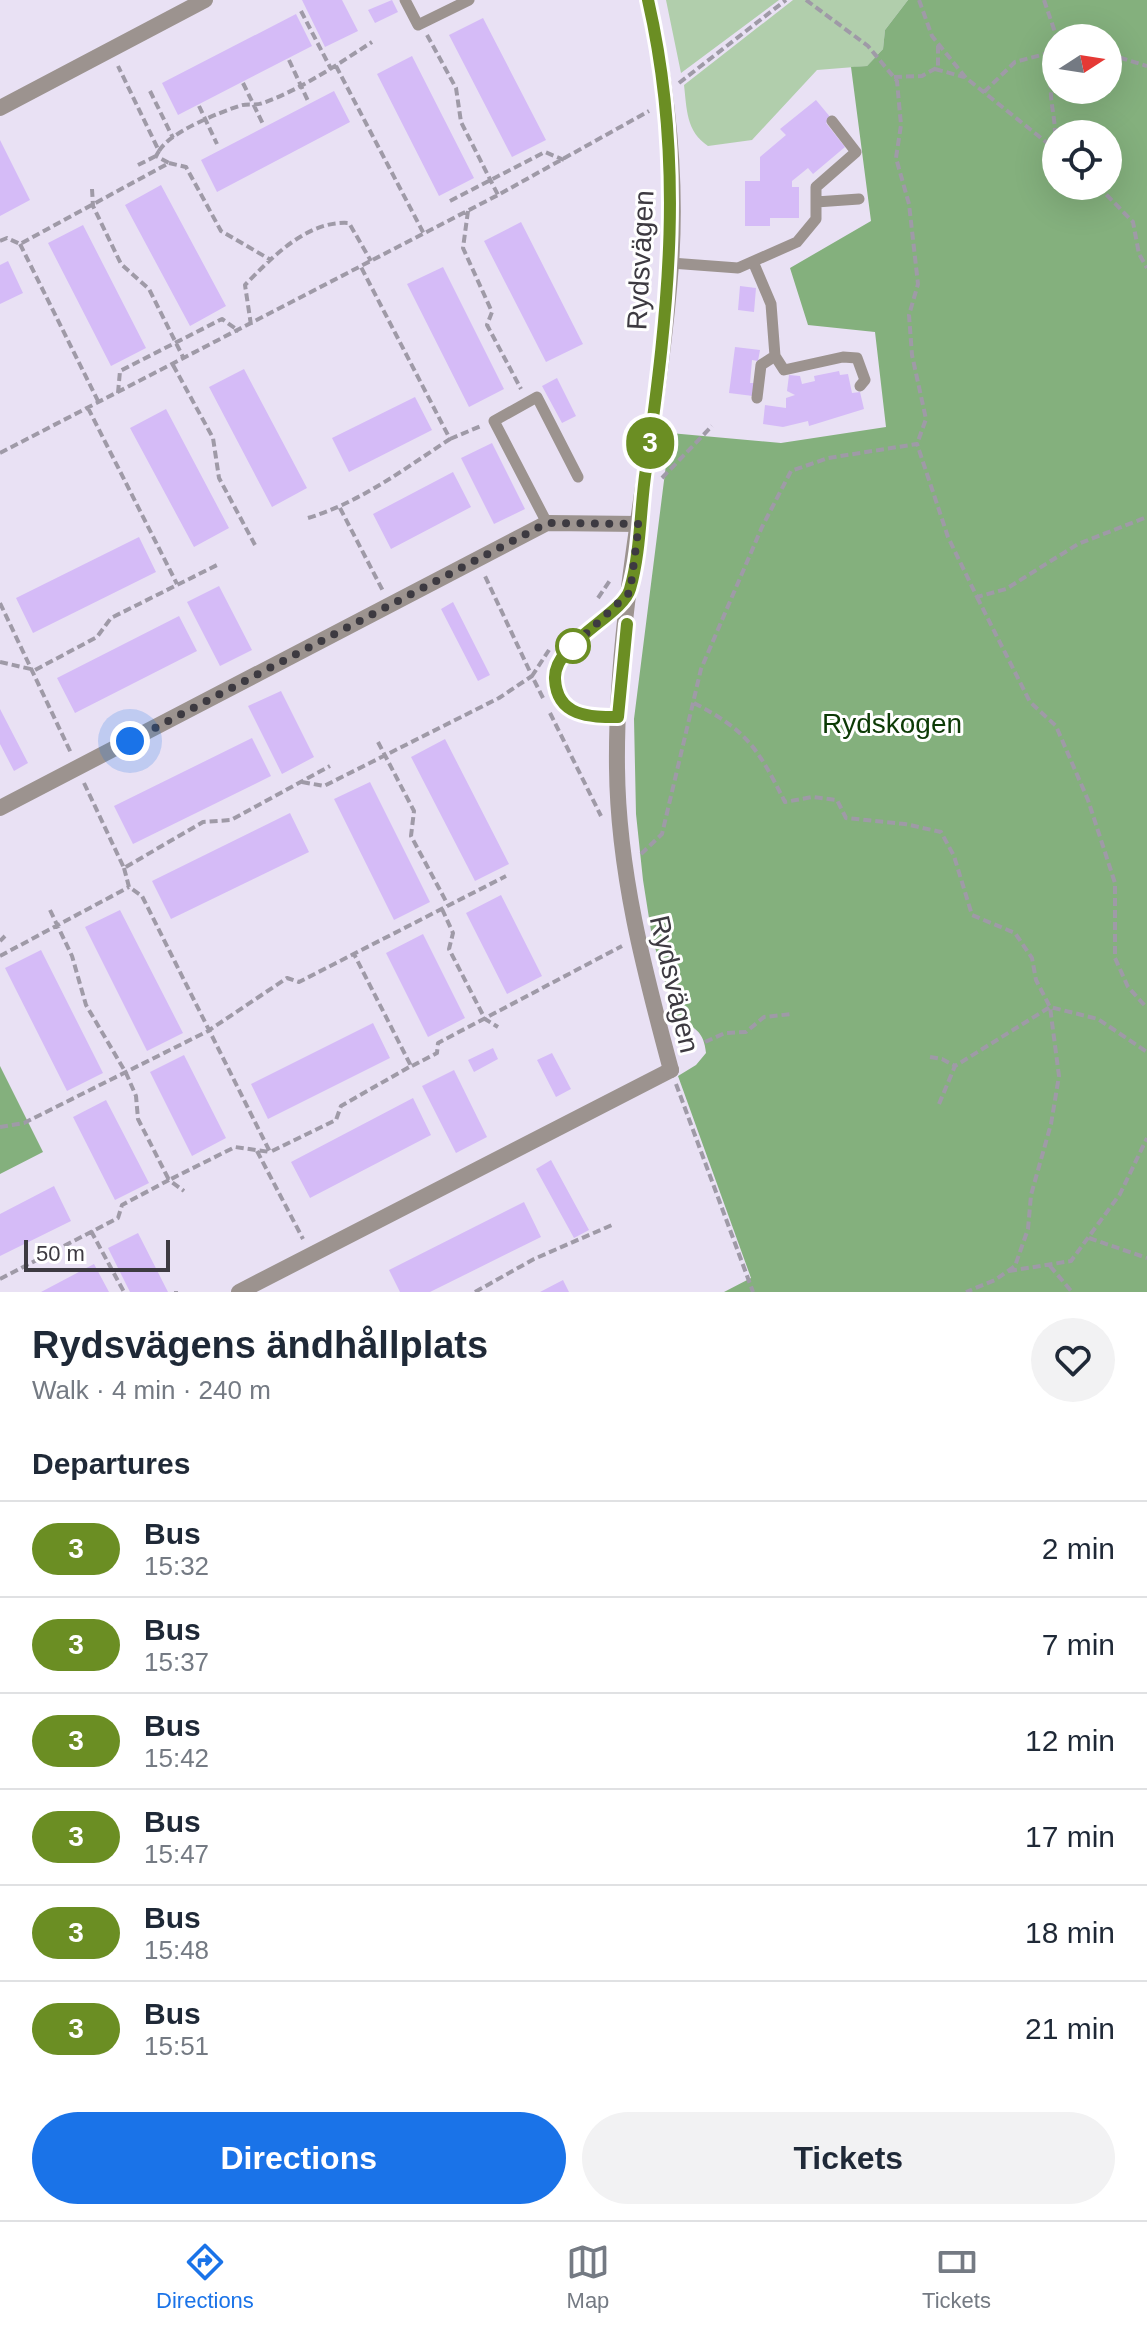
<!DOCTYPE html>
<html lang="en">
<head>
<meta charset="utf-8">
<style>
	:root { --surface:#fff; --page:#f2f2f3; --text:#1f2937; --muted:#747a83; --line:#e0e1e3; --accent:#1a73e8 }
	body { margin:0; font-family:Helvetica,sans-serif; background:var(--page); color:var(--text); height:100vh; display:flex; flex-direction:column; font-size:30px; white-space:nowrap }
	* { box-sizing:border-box; margin:0 }
	p { font-size:26px; color:var(--muted) }
	.icon { flex:none; width:44px; height:44px; fill:none; stroke:currentColor; stroke-width:2; stroke-linecap:round; stroke-linejoin:round }
	.map { position:relative; height:1292px; overflow:hidden }
	.sheet { display:flex; flex-direction:column; background:var(--surface); flex:1 }
	.sheet>* { flex:none }
	.badge { padding:0 16px; border-radius:26px; font-size:28px; line-height:52px }
	.needle { width:52px; rotate:78deg }
	.controls { position:absolute; left:1042px; top:24px; display:grid; gap:16px }
	.controls a { display:grid; place-items:center; width:80px; height:80px; border-radius:50%; background:var(--surface); box-shadow:0 8px 32px #0002; font-size:40px }
	.scale { position:absolute; left:24px; bottom:20px; width:146px; box-sizing:border-box; padding-left:8px; border:4px solid #3d3a41; border-top:0; font-size:22px; line-height:28px; white-space:nowrap; color:#3d3a41; -webkit-text-stroke:6px #fff; paint-order:stroke }
	.you { position:absolute; width:40px; height:40px; margin:-20px; border:6px solid #fff; border-radius:50%; background:#1a73e8; box-shadow:0 0 0 12px #1a73e833 }
	.map>.badge { position:absolute; translate:-50% -50%; box-shadow:0 0 0 4px #fff }
	h2 { padding:0 32px; font-size:30px; line-height:72px }
	.round { display:grid; place-items:center; flex:none; width:84px; height:84px; border-radius:42px; background:var(--page) }
	.head { display:flex; align-items:center; justify-content:space-between; height:136px; padding:0 32px }
	h1 { font-size:38px; font-weight:700; line-height:60px }
	.cta { display:flex; gap:16px; margin-top:auto; padding:16px 32px }
	.cta a { flex:1; height:92px; border-radius:48px; background:var(--accent); color:#fff; font-size:32px; font-weight:700; line-height:92px; text-align:center }
	.cta a+a { background:var(--page); color:var(--text) }
	ul { padding:0; list-style:none }
	li { display:flex; align-items:center; gap:24px; height:96px; padding:0 32px; border-top:2px solid var(--line) }
	li div { flex:1 }
	li b { display:block; font-size:30px }
	li em { font-style:normal }
	li .badge { min-width:88px; font-weight:700; text-align:center }
	.tabs { display:flex; justify-content:space-around; align-items:center; height:112px; border-top:2px solid var(--line); background:var(--surface); font-size:22px; color:var(--muted) }
	.tabs a { display:grid; justify-items:center; gap:4px }
	.tabs .on { color:var(--accent) }
	.map>svg:first-child { display:block }
</style>
</head>
<body>
<div class="map">
<svg width="1147" height="1292" viewBox="0 0 1147 1292">
	<rect width="100%" height="100%" fill="#e9e1f4"/>
	<path fill="#b1ceac" d="M666 0H779L681 73Z
		M793 0H908L885 30 883 49 867 66 817 70 752 140 708 146C686 131 687 110 684 85Z"/>
	<path fill="#84b07d" fill-rule="evenodd" d="M908 0H1147V1292H724L751 1278 678 1076 696 1065 706 1053C704 1032 695 1026 676 1020L652 937 643 880 636 814 634 719 670 433 781 443 886 427 875 332 808 325 790 268 871 221 851 67 867 66 883 49 885 30ZM1056 38H1108V90H1056ZM1056 134H1108V186H1056Z
		M0 1066 43 1152 0 1174Z"/>
	<path fill="#d5bbf7" d="M302 0H342L358 31 325 47Z
		M392 0 398 12 375 23 368 10Z
		M296 14 312 46 178 115 162 83Z
		M483 18 546 140 512 157 449 35Z
		M412 56 474 178 439 196 377 74Z
		M334 91 350 122 217 192 201 160Z
		M816 100 831 118 826 123 845 147 813 174 808 168 792 181V187H799V218H770V226H745V181H760V157L786 135 780 129Z
		M0 140 30 200 0 216Z
		M161 185 226 306 190 326 125 205Z
		M521 222 583 344 546 362 484 241Z
		M83 225 146 348 111 366 48 243Z
		M8 261 23 293 0 304V265Z
		M443 267 504 389 469 407 407 284Z
		M740 286 756 288 754 312 738 310Z
		M735 347 760 350 758 361 752 360 750 383H754L753 396 729 393Z
		M244 369 307 488 272 507 209 387Z
		M839 371 840 375 848 374 852 393 860 392 864 409 809 426 808 421 783 427 763 424 765 405 786 408V398L795 395 787 391 789 375 800 376 802 384 815 381 814 376Z
		M557 378 576 416 562 423 542 386Z
		M415 397 432 430 349 472 332 438Z
		M166 409 229 528 194 547 130 428Z
		M492 443 525 509 494 524 461 458Z
		M453 472 471 507 391 549 373 514Z
		M139 537 156 572 33 633 16 598Z
		M219 586 252 650 220 666 187 602Z
		M453 602 490 675 478 681 441 609Z
		M179 616 197 651 75 713 57 678Z
		M281 691 314 757 282 774 248 706Z
		M0 709 28 763 14 771 0 744Z
		M252 738 271 776 133 844 114 806Z
		M445 739 509 864 475 881 411 757Z
		M370 782 430 902 394 920 334 799Z
		M290 813 309 852 171 919 152 881Z
		M501 895 542 976 507 994 466 913Z
		M120 910 183 1033 147 1051 85 927Z
		M423 934 465 1018 428 1037 386 953Z
		M41 950 103 1073 67 1091 5 968Z
		M373 1023 390 1058 268 1119 251 1084Z
		M493 1048 498 1059 474 1072 468 1060Z
		M552 1053 571 1089 556 1097 537 1060Z
		M184 1055 226 1138 192 1156 150 1072Z
		M454 1070 487 1137 456 1153 422 1086Z
		M413 1098 431 1135 310 1198 291 1162Z
		M106 1100 149 1183 115 1200 73 1117Z
		M551 1160 589 1230 574 1238 536 1169Z
		M54 1186 71 1221 0 1256V1214Z
		M524 1202 541 1237 430 1292H400L389 1270Z
		M138 1233 168 1292H130L108 1248Z
		M94 1264 109 1292H41Z
		M563 1280 569 1292H540Z"/>
	<g fill="none" stroke-linecap="round" stroke-linejoin="round">
		<path stroke="#9f9aa7" stroke-width="4" stroke-dasharray="8 4" stroke-linecap="butt" d="M806 0 868 46 897 81 901 125 896 158 909 204 918 284 909 315 912 355 926 419 917 444
			M919 0 932 36 966 78 1056 150
			M1044 0 1057 38
			M301 11 331 69
			M427 35 456 88 461 122 498 195
			M1108 54 1147 66
			M289 60 308 101
			M336 66 424 234
			M935 69 964 77
			M894 77 922 76 938 67V44
			M243 83 263 124
			M679 83 786 0
			M150 91 173 138
			M984 92 1015 62 1056 51
			M199 106 217 144
			M1054 148C1059 113 1043 98 1056 60
			M159 151C170 132 218 113 239 106 247 103 256 106 263 103 302 89 338 64 372 42
			M169 163 186 167 221 231 271 260
			M138 165 156 156
			M1098 186 1133 222 1139 254 1147 268
			M92 189 93 206 121 264 149 289 184 359
			M450 201 545 152 564 160
			M468 211 463 248 492 312 487 325 521 389
			M0 241 7 238 20 244 169 163 156 156 159 151 118 66
			M20 244 99 403
			M251 325 245 285C272 257 308 220 349 223L371 261
			M173 365 213 438 219 478 255 545
			M118 393 120 371 222 319 239 331
			M88 408 177 584
			M450 439 481 426
			M0 453 498 195 649 111
			M662 478 712 426
			M340 508 383 591
			M308 518C361 502 404 469 450 439L361 267
			M977 597 1030 702 1056 726 1088 800 1115 883V958L1128 987 1147 1008
			M598 598 611 579
			M0 603 71 753
			M0 662 35 670 97 637 111 618 217 565
			M543 698 532 676 549 650
			M694 703C748 731 758 749 785 802L812 797 837 800 846 818 905 824 941 832 954 856 972 915 1015 933 1032 958 1036 980 1050 1007 1059 1076 1051 1124 1031 1195 1028 1229 1015 1266 995 1280 966 1292
			M550 713 601 816
			M378 742 414 811 411 836 448 905
			M302 782 324 786 499 698 532 676 484 574
			M84 783 124 868 203 822 231 820 330 766
			M641 854 662 834 701 669 762 527 791 471 828 458 917 444 948 537 977 597 1006 589 1078 544 1147 517
			M124 868 129 887 142 896 270 1152 336 1120 341 1106 411 1066 354 954
			M442 909 453 933 449 949 485 1019 498 1027
			M50 910 72 956 86 1005 126 1073 136 1096 138 1119 169 1180 235 1147 270 1152
			M0 941 5 936
			M0 956 129 887
			M705 1042 725 1033 746 1032 764 1017 792 1014
			M930 1057 942 1059 955 1066
			M412 1066 437 1053 438 1043 622 946
			M676 1084 753 1292
			M939 1104 955 1066 1050 1007 1098 1019 1147 1052
			M0 1127 24 1123 208 1031 287 978 299 982 506 876
			M257 1151 303 1239
			M91 1231 124 1292
			M1089 1238 1147 1258
			M1050 1266 1072 1292
			M1009 1271 1071 1261 1120 1194 1147 1138
			M0 1279 118 1218 122 1205 169 1180 184 1191
			M176 1291V1292
			M475 1292 534 1259 612 1225"/>
		<path stroke="#9c938f" stroke-width="11" d="M405 0 418 25 469 0
			M816 202 859 199
			M671 263 738 268 797 242 816 219V187L856 152 832 121
			M754 264 771 304 775 356 761 365 757 398
			M775 356 784 370 843 357 857 358 865 380 860 386
			M547 523 494 421 537 397 578 477
			M618 717C594 717 570 720 559 694 543 657 605 615 630 592"/>
		<path stroke="#9c938f" stroke-width="16" d="M0 108 205 0
			M0 808 547 523 639 524
			M239 1292 671 1070"/>
		<path stroke="#9c938f" stroke-width="16" d="M648 0C667 85 677 177 671 264 659 432 615 599 617 768 618 871 644 970 671 1070"/>
	</g>
	<g fill="none" stroke-linecap="round" stroke-linejoin="round">
		<g stroke="#fff" stroke-width="18">
			<path id="line" d="M627 624 618 717C590 717 557 717 555 679 553 643 623 615 630 589 641 551 640 508 646 469 669 307 685 161 648 0"/>
		</g>
		<use href="#line" stroke="#6b8e23" stroke-width="12"/>
		<path stroke="#3d3a41" stroke-width="8" stroke-dasharray="0 14.4" d="M130 741 547 523 639 524 630 592 573 646"/>
	</g>
	<circle fill="#fff" stroke="#6b8e23" stroke-width="4" cx="573" cy="646" r="16"/>
	<g text-anchor="middle" stroke-width="6" stroke-linejoin="round" paint-order="stroke">
		<g font-size="28" fill="#3d3a41" stroke="#fff">
			<text transform="translate(640 260) rotate(-87)" y="10">Rydsvägen</text>
			<text transform="translate(675 984) rotate(77)" y="10">Rydsvägen</text>
		</g>
		<g font-size="28" fill="#0c3a05" stroke="#fff">
			<text x="892" y="733">Rydskogen</text>
		</g>
	</g>
</svg>
<div class="controls">
<a><svg class="needle" viewBox="-14 -14 28 28"><path d="M0-13l5 13h-10z" fill="#e53935"/><path d="M0 13l5-13h-10z" fill="#747a83"/></svg></a>
<a><svg class="icon" aria-label="locate" viewBox="0 0 24 24"><circle cx="12" cy="12" r="6"/><path d="M12 2v4M12 18v4M2 12h4M18 12h4"/></svg></a>
</div>
<div class="scale">50 m</div>
<div class="you" style="left:130px;top:741px"></div>
<b class="badge" style="left:650px;top:443px;background:#6b8e23;color:#fff">3</b>
</div>
<section class="sheet">
<div class="head"><div><h1>Rydsvägens ändhållplats</h1><p>Walk · 4 min · 240 m</p></div><a class="round"><svg class="icon" aria-label="heart" viewBox="0 0 24 24"><path d="M12 20l-8-8c-3-5 5-10 8-4 3-6 11-1 8 4z"/></svg></a></div>
<h2>Departures</h2>
<ul>
<li><span class="badge" style="background:#6b8e23;color:#fff">3</span><div><b>Bus</b><p>15:32</p></div><em>2 min</em></li>
<li><span class="badge" style="background:#6b8e23;color:#fff">3</span><div><b>Bus</b><p>15:37</p></div><em>7 min</em></li>
<li><span class="badge" style="background:#6b8e23;color:#fff">3</span><div><b>Bus</b><p>15:42</p></div><em>12 min</em></li>
<li><span class="badge" style="background:#6b8e23;color:#fff">3</span><div><b>Bus</b><p>15:47</p></div><em>17 min</em></li>
<li><span class="badge" style="background:#6b8e23;color:#fff">3</span><div><b>Bus</b><p>15:48</p></div><em>18 min</em></li>
<li><span class="badge" style="background:#6b8e23;color:#fff">3</span><div><b>Bus</b><p>15:51</p></div><em>21 min</em></li>
</ul>
<div class="cta"><a>Directions</a><a>Tickets</a></div>
</section>
<nav class="tabs">
<a class="on"><svg class="icon" aria-label="directions" viewBox="0 0 24 24"><path d="M12 3l9 9-9 9-9-9zM9 14v-3h6M13 9l2 2-2 2"/></svg>Directions</a>
<a><svg class="icon" aria-label="map" viewBox="0 0 24 24"><path d="M3 6l6-2 6 2 6-2v14l-6 2-6-2-6 2zM9 4v14M15 6v14"/></svg>Map</a>
<a><svg class="icon" aria-label="tickets" viewBox="0 0 24 24"><path d="M3 7h18v10H3zM15 7v10"/></svg>Tickets</a>
</nav>
</body>
</html>
